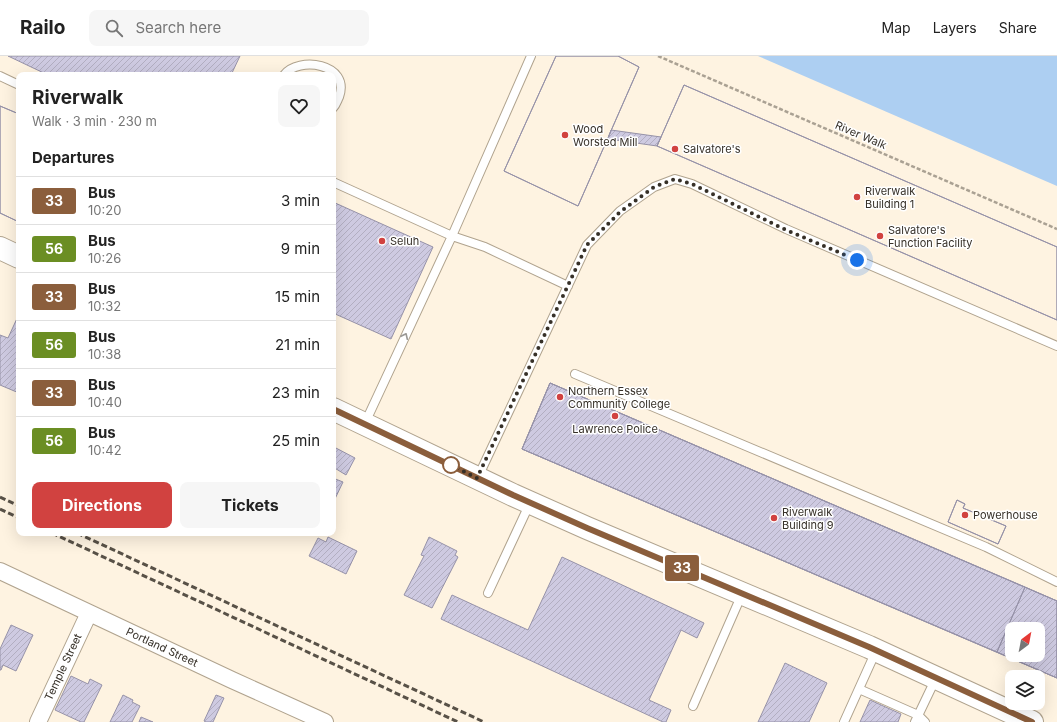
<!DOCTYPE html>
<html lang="en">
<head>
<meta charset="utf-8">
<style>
	:root { --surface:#fff; --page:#f6f6f6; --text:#222; --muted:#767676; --line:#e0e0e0; --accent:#d14240 }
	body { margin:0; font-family:Inter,sans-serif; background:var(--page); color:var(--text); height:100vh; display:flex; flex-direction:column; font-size:15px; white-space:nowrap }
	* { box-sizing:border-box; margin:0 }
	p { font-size:13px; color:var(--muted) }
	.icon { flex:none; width:22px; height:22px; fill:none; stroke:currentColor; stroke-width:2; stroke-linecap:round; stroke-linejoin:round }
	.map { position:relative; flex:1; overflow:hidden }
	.side { position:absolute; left:16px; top:16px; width:320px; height:464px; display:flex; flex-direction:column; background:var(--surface); border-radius:8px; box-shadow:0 4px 16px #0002 }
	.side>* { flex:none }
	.badge { padding:0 8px; border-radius:3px; font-size:14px; line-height:26px }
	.needle { width:26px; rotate:32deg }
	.buttons { position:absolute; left:1005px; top:566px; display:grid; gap:8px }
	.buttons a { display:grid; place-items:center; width:40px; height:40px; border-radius:8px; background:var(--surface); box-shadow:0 4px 16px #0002; font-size:20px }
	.you { position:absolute; width:20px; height:20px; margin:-10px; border:3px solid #fff; border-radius:50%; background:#1a73e8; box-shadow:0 0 0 6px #1a73e833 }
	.map>.badge { position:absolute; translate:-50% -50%; box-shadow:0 0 0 2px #fff }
	h2 { padding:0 16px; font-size:15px; line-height:36px }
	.round { display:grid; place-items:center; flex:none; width:42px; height:42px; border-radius:8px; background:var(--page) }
	.headline { display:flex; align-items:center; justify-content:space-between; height:68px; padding:0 16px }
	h1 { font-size:19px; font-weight:700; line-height:30px }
	.button { display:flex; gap:8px; margin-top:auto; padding:8px 16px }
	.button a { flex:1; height:46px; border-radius:8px; background:var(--accent); color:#fff; font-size:16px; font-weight:700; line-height:46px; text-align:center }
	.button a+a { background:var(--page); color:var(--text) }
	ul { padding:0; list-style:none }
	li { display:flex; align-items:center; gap:12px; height:48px; padding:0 16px; border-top:1px solid var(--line) }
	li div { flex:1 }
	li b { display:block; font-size:15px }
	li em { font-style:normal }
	li .badge { min-width:44px; font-weight:700; text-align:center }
	header { display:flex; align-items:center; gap:24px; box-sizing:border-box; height:56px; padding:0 20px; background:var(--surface); border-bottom:1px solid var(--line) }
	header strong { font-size:19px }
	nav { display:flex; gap:22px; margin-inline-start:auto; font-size:14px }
	.search { width:280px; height:36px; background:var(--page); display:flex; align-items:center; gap:10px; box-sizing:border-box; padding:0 14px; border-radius:8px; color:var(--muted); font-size:15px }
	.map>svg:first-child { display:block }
</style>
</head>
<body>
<header>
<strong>Railo</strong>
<div class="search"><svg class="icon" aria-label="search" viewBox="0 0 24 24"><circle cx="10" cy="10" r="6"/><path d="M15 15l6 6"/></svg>Search here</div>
<nav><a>Map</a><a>Layers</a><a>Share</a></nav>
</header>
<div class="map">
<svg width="1057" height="666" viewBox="0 0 1057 666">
	<defs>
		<pattern id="building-hatch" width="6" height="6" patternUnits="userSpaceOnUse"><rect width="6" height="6" fill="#cecae1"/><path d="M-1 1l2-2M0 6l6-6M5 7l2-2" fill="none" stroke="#b2aec1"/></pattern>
	</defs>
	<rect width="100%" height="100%" fill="#fef3e1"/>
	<path fill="#adcff2" d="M758 0H1057V130Z"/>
	<path fill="url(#building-hatch)" stroke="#9692a8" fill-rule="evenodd" d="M8 0H240L231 19H48Z
		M556 0H618L639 11 578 150 504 115Z
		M556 0H618L639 11 578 150 504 115Z
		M684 29 1057 191V264L657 90Z
		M684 29 1057 191V264L657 90Z
		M0 50 19 58V166L0 157Z
		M0 50 19 58V166L0 157Z
		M611 74 661 81 657 90 608 83Z
		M333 146 433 191 391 283 333 257Z
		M19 258V337L0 329V279L8 282Z
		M550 327 1057 545V622L522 393ZM1012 573H1038V599H1012Z
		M550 327 1057 545V622L522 393ZM1012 573H1038V599H1012Z
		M550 327 1025 531 997 596 522 393Z
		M334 391 355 402 346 419 333 411V393Z
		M333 422 343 426 333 447Z
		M957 444 965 448 963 452 1006 470 998 488 948 466Z
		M957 444 965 448 963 452 1006 470 998 488 948 466Z
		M328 481 357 495 346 518 309 500 318 482 326 486Z
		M429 481 457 495 455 499 458 501 432 552 404 539 424 500 421 499Z
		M562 501 704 567 697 582 681 574 649 644 671 654 666 666H663L441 563 452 539 528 574Z
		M1025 531 1057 545V622L997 596ZM1012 573H1038V599H1012Z
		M11 569 33 579 16 615 3 609 1 614H0V593Z
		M785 607 827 627 809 666H758Z
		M71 620 88 628 90 623 102 629 84 666H81L55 654Z
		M123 639 133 644 132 646 140 650 132 666H110Z
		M216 639 224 642 213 666H206L204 665Z
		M870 644 901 658 898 666H860Z
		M141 661 153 666H139Z"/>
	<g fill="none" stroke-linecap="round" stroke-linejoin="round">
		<g stroke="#b0a38e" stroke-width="10">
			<path id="service" d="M284 19C298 0 351 7 339 41 337 45 336 49 333 52
				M0 20 19 29
				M333 126 452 180 485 191 568 230
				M575 318 986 491 1057 526
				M365 367 452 180 531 0
				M478 421 587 189 620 155 654 131 675 123 692 128 786 173 1057 290
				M488 537 530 447
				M859 633 918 659 925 666
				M693 650 742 538
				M844 666 876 595
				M915 666 936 622"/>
		</g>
		<g stroke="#b0a38e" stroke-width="18">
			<path id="minor" d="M0 515 232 624 325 666
				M38 666 89 557"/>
		</g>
		<g stroke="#b0a38e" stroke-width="24">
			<path id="secondary" d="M0 192 19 201
				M333 353 513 439 587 472 869 591 1032 666"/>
		</g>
		<path stroke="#aaa193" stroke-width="2.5" stroke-dasharray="4 2" stroke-linecap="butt" d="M658 0 1057 173"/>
		<use href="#service" stroke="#fff" stroke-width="8"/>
		<use href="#minor" stroke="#fff" stroke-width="16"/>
		<use href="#secondary" stroke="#fff" stroke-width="22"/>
		<path stroke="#585147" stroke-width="3" stroke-dasharray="6 3" stroke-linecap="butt" d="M0 441 19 450
			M0 453 19 462
			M52 477 458 666
			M77 477 484 666"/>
	</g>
	<defs><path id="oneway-chevron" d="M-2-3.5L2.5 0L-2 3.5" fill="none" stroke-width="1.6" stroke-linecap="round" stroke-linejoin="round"/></defs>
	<use stroke="#9a9894" href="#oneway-chevron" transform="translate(405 280) rotate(-65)"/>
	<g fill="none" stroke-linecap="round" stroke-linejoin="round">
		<g stroke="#fff" stroke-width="9">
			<path id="line" d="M333 353 513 439 587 472 869 591 1032 666"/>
		</g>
		<use href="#line" stroke="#8b5e3c" stroke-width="6"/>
		<path stroke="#363028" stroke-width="4" stroke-dasharray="0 7.2" d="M451 409 477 422 587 189 620 156 654 131 675 123 692 128 786 174 857 204"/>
	</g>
	<g fill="#d14240" stroke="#fff" stroke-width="1.5">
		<circle cx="565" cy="79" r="4"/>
		<circle cx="675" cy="93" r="4"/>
		<circle cx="857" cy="141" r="4"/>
		<circle cx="880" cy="180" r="4"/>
		<circle cx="382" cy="185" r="4"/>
		<circle cx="560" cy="341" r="4"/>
		<circle cx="615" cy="360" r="4"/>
		<circle cx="965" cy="459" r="4"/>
		<circle cx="774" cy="462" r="4"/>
	</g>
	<circle fill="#fff" stroke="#8b5e3c" stroke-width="2" cx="451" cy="409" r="8"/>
	<g text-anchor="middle" stroke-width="3" stroke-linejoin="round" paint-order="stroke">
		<g font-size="11" fill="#363028" stroke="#fff" text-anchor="start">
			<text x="573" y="77">Wood<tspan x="573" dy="13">Worsted Mill</tspan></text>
			<text x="683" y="97">Salvatore's</text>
			<text x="865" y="139">Riverwalk<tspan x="865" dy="13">Building 1</tspan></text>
			<text x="888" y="178">Salvatore's<tspan x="888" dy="13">Function Facility</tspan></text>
			<text x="390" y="189">Seluh</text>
			<text x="568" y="339">Northern Essex<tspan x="568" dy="13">Community College</tspan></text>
			<text x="615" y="377" text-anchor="middle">Lawrence Police</text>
			<text x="782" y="460">Riverwalk<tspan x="782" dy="13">Building 9</tspan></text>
			<text x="973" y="463">Powerhouse</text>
		</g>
		<g font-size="11" fill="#363028" stroke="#fff">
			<text transform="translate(861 79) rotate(23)" y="4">River Walk</text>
			<text transform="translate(162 591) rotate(25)" y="4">Portland Street</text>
			<text transform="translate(63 611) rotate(-65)" y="4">Temple Street</text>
		</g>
	</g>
</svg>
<div class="buttons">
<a><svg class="needle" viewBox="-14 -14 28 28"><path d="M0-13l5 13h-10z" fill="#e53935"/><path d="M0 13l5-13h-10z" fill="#767676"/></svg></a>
<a><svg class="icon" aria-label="layers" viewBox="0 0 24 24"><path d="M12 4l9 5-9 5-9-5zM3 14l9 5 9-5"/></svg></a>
</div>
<div class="you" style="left:857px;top:204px"></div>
<b class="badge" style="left:682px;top:512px;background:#8b5e3c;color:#fff">33</b>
<section class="side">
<div class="headline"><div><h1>Riverwalk</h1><p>Walk · 3 min · 230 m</p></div><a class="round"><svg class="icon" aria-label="heart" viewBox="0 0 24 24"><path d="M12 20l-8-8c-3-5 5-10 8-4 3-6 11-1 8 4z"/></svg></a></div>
<h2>Departures</h2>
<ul>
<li><span class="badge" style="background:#8b5e3c;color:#fff">33</span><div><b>Bus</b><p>10:20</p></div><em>3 min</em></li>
<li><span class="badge" style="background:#6b8e23;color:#fff">56</span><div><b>Bus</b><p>10:26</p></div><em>9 min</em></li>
<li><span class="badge" style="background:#8b5e3c;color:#fff">33</span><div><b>Bus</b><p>10:32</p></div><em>15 min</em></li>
<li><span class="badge" style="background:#6b8e23;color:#fff">56</span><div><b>Bus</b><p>10:38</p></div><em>21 min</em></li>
<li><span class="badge" style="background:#8b5e3c;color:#fff">33</span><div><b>Bus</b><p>10:40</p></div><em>23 min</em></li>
<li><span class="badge" style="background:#6b8e23;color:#fff">56</span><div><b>Bus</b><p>10:42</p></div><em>25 min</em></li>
</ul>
<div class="button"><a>Directions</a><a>Tickets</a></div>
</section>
</div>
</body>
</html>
